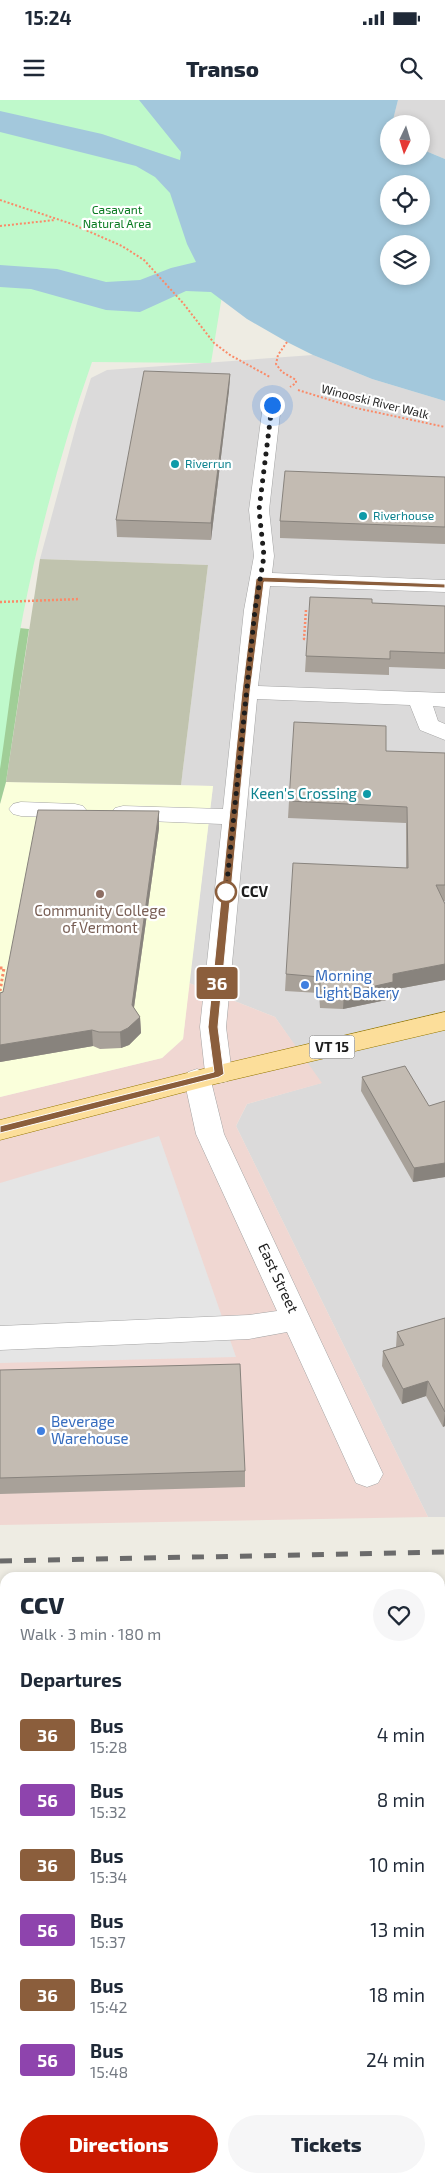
<!DOCTYPE html>
<html lang="en">
<head>
<meta charset="utf-8">
<style>
	:root { --surface:#fff; --page:#f6f6f7; --text:#1f2937; --muted:#747a83; --accent:#ca1a00 }
	body { margin:0; font-family:"Exo 2",sans-serif; background:var(--page); color:var(--text); height:100vh; display:flex; flex-direction:column; font-size:19px; white-space:nowrap }
	* { box-sizing:border-box; margin:0 }
	p { font-size:16px; color:var(--muted) }
	.icon { flex:none; width:28px; height:28px; fill:none; stroke:currentColor; stroke-width:2; stroke-linecap:round; stroke-linejoin:round }
	.map { position:relative; flex:1; overflow:hidden }
	.side { position:absolute; left:0px; top:1472px; width:445px; height:611px; display:flex; flex-direction:column; background:var(--surface); border-radius:15px 15px 0 0; box-shadow:0 2px 8px #0003 }
	.side>* { flex:none }
	.badge { padding:0 10px; border-radius:4px; font-size:18px; line-height:32px }
	.needle { width:32px; rotate:184deg }
	.tools { position:absolute; left:380px; top:15px; display:grid; gap:10px }
	.tools a { display:grid; place-items:center; width:50px; height:50px; border-radius:50%; background:var(--surface); box-shadow:0 2px 8px #0003; font-size:25px }
	.you { position:absolute; width:25px; height:25px; margin:-12px; border:4px solid #fff; border-radius:50%; background:#1a73e8; box-shadow:0 0 0 8px #1a73e833 }
	.map>.badge { position:absolute; translate:-50% -50%; box-shadow:0 0 0 2px #fff }
	h2 { padding:0 20px; font-size:19px; line-height:45px }
	.round { display:grid; place-items:center; flex:none; width:52px; height:52px; border-radius:26px; background:var(--page) }
	.summary { display:flex; align-items:center; justify-content:space-between; height:85px; padding:0 20px }
	h1 { font-size:24px; font-weight:800; line-height:38px }
	.cta { display:flex; gap:10px; margin-top:auto; padding:10px 20px }
	.cta a { flex:1; height:58px; border-radius:30px; background:var(--accent); color:#fff; font-size:20px; font-weight:800; line-height:58px; text-align:center }
	.cta a+a { background:var(--page); color:var(--text) }
	ul { padding:0; list-style:none }
	li { display:flex; align-items:center; gap:15px; height:65px; padding:0 20px }
	li div { flex:1 }
	li b { display:block; font-size:19px }
	li em { font-style:normal }
	li .badge { min-width:55px; font-weight:700; text-align:center }
	.status { display:flex; justify-content:space-between; align-items:center; height:35px; padding:0 25px; background:var(--surface); direction:ltr }
	.status svg { height:14px; fill:currentColor }
	header { display:flex; justify-content:space-between; align-items:center; height:65px; padding:0 20px; background:var(--surface); font-size:22px; font-weight:800 }
	.map>svg:first-child { display:block }
</style>
</head>
<body>
<div class="status"><b>15:24</b><svg viewBox="0 0 49 12"><path d="M0 12V9h3v3zM5 12V6h3v6zM10 12V3h3v9zM15 12V0h3v12zM26 1h20v11H26zM47 4h2v5h-2z"/></svg></div>
<header><svg class="icon" aria-label="menu" viewBox="0 0 24 24"><path d="M4 6h16M4 12h16M4 18h16"/></svg>Transo<svg class="icon" aria-label="search" viewBox="0 0 24 24"><circle cx="10" cy="10" r="6"/><path d="M15 15l6 6"/></svg></header>
<div class="map">
<svg width="445" height="2083" viewBox="0 0 445 2083">
	<rect width="100%" height="100%" fill="#eeece3"/>
	<path fill="#dbdada" d="M398 0H445V59L421 49V24H392Z
		M313 255 372 279 445 301V1417H428L236 1026 247 1004 321 983 275 917 189 883 213 686 181 685 208 465 40 459 78 319 91 278 107 270Z
		M440 1483H445V2083H0V1489H5V2079H440Z"/>
	<path fill="#f0d7d2" d="M189 883 275 917 322 983 247 1004 236 1026 428 1417 0 1425V997L162 958 183 939Z"/>
	<path fill="#faffdb" d="M6 682 213 686 183 939 162 958 0 997V704Z"/>
	<path fill="#c0c3ae" d="M40 459 208 465 181 685 6 682Z"/>
	<path fill="#a0ce97" d="M0 526 29 529 6 682 0 704Z"/>
	<path fill="#bff9cb" d="M0 0H254L211 263 92 262C63 344 40 429 23 515 13 566 8 618 0 669Z"/>
	<path fill="#e5e5e5" d="M159 1036 236 1257 0 1263V1083Z"/>
	<path fill="#a3c8dc" fill-rule="evenodd" d="M139 0H398L392 24H389V56H421V49L445 59V301L372 279 313 255 287 242 247 219 211 192 186 191 140 212 106 210 31 189 0 187V165L57 169 106 182 140 180 171 168 196 162 187 144 170 93 155 77 136 66 0 32V11L102 34 180 60 181 52ZM389 84H421V116H389ZM389 144H421V176H389Z"/>
	<g fill="none" stroke-linecap="round" stroke-linejoin="round">
		<g stroke="#a4a4a4" stroke-width="1">
			<path id="minor" d="M272 299 279 301 281 305 269 410 274 456 272 473 445 480V492L270 486 258 586 445 593V607L433 606 438 621 445 624V640L420 630 410 605 257 599 226 927 232 974 228 981 219 983 211 981 224 1034 383 1374 378 1383 367 1387 356 1383 287 1232 249 1239 0 1250V1226L249 1215 277 1211 196 1034 184 979 188 972 197 969 205 972 200 927 222 724 123 720 115 718 111 713 115 708 123 706 223 709 244 510 254 456 249 410 263 305 265 301Z
				M21 702 75 704 83 706 87 711 83 716 75 718 21 716 13 714 9 709 13 704Z"/>
		</g>
		<g stroke="#967800" stroke-width="1">
			<path id="major" d="M445 912V930L219 983 0 1040V1020L219 965Z"/>
		</g>
		<path stroke="#fa8a68" stroke-width="2" stroke-dasharray="2 2" stroke-linecap="butt" d="M0 100 72 124 122 146 144 160 183 203 214 243 230 255 270 277
			M0 126 55 120
			M287 242 278 255 276 264 282 272 296 280V283L290 287
			M298 290 356 308 445 327"/>
		<path stroke="#fa8a68" stroke-width="2.5" stroke-dasharray="2 2" stroke-linecap="butt" d="M0 502 80 499
			M306 510 304 539H308"/>
		<path stroke="#fa8a68" stroke-width="3" stroke-dasharray="2.5 2.5" stroke-linecap="butt" d="M0 868H4L0 891"/>
		<use href="#minor" fill="#fff" fill-rule="evenodd"/>
		<use href="#major" fill="#fcde9a" fill-rule="evenodd"/>
		<path stroke="#6b6b6b" stroke-width="5" stroke-dasharray="12 12" stroke-linecap="butt" d="M0 1461 445 1452"/>
	</g>
	<path fill="#a8a199" d="M230 274 229 290 211 440 117 437 116 420Z
		M445 377V444L280 438V421Z
		M372 503 445 506V569L389 567V575L305 572 306 556Z
		M386 651 445 653V801H444L445 804V880L392 890 391 899 343 909 320 908 319 893 285 891 286 874 406 768V723L288 718 289 701Z
		M159 711V728L134 908 140 917 141 933 129 945 121 948 100 949 93 946 0 962V893L3 892Z
		M362 977 429 1006 445 1001V1077L413 1082 361 991Z
		M445 1218V1326L443 1327 426 1296 402 1304 382 1266 383 1251 396 1247 397 1232Z
		M0 1270 245 1371V1387L0 1394Z
		M440 1741H445V1889H440Z"/>
	<path fill="#88837d" d="M230 274 229 290 211 440V423Z
		M159 711V728L132 921V905Z
		M445 864V880L392 890 391 899 343 909 344 893 393 874Z
		M140 917 141 933 129 945 121 948 120 932Z
		M92 930 93 946 0 962V945Z
		M445 1063V1077L413 1082 414 1068Z
		M428 1281 426 1296 402 1304 403 1289Z
		M445 1312V1326L443 1327Z
		M21 2079H24V2083H20Z"/>
	<path fill="#c3bbb2" stroke="#88837d" d="M144 271 230 274 211 423 116 420Z
		M285 371 445 377V427L280 421Z
		M310 497 372 499V503L445 506V553L390 551V559L306 556Z
		M294 622 386 626V651L445 653V785H436L445 804V864L393 874V882L344 893 320 891V877L286 874 293 763 408 768 407 707 289 701Z
		M38 710 159 711 132 905 140 917 128 928 120 932H99L92 930 0 945V893L3 892Z
		M405 966 429 1006 445 1001V1063L414 1068 362 977Z
		M445 1218V1312L428 1281 403 1289 383 1251 404 1245 397 1232Z
		M240 1264 245 1371 0 1378V1270Z
		M0 1574H5V2079H21L20 2083H0Z
		M440 1741H445V1875H440Z"/>
	<path fill="#8b5e3c" stroke="#fff" d="M260 477 445 484V488L264 482 250 592 218 927 224 974 219 977 0 1033V1026L214 972 208 927 242 592 256 479Z"/>
	<g fill="none" stroke-linecap="round" stroke-linejoin="round">
		<path stroke="#1d1d1d" stroke-width="5" stroke-dasharray="0 9" d="M226 792 255 510 264 456 259 410 272 305"/>
	</g>
	<g fill="#0f9aa8" stroke="#fff" stroke-width="2">
		<circle cx="175" cy="364" r="5"/>
		<circle cx="363" cy="416" r="5"/>
		<circle cx="367" cy="694" r="5"/>
	</g>
	<circle fill="#fff" stroke="#8b5e3c" stroke-width="2.5" cx="226" cy="792" r="10"/>
	<circle fill="#8d6e63" stroke="#fff" stroke-width="2" cx="100" cy="794" r="5"/>
	<g fill="#3f7fe0" stroke="#fff" stroke-width="2">
		<circle cx="305" cy="885" r="5"/>
		<circle cx="41" cy="1331" r="5"/>
	</g>
	<g text-anchor="middle" stroke-width="4.5" stroke-linejoin="round" paint-order="stroke">
		<g font-size="12" fill="#0b7b23" stroke="#fff">
			<text x="117" y="114">Casavant<tspan x="117" dy="14">Natural Area</tspan></text>
		</g>
		<g font-size="12" fill="#1d1d1d" stroke="#fff">
			<text transform="translate(375 302) rotate(14)" y="4">Winooski River Walk</text>
		</g>
		<g font-size="12" fill="#0d838f" stroke="#fff" text-anchor="start">
			<text x="185" y="368">Riverrun</text>
			<text x="373" y="420">Riverhouse</text>
		</g>
		<rect fill="#fff" stroke="#616161" stroke-width="1" x="309.5" y="935.5" width="45" height="23" rx="4"/>
		<g font-size="14" font-weight="bold" fill="#1d1d1d">
			<text x="332" y="952">VT 15</text>
		</g>
		<g font-size="15" fill="#0d838f" stroke="#fff" text-anchor="end">
			<text x="357" y="699">Keen's Crossing</text>
		</g>
		<g font-size="15" font-weight="bold" fill="#1d1d1d" stroke="#fff" text-anchor="start">
			<text x="241" y="797">CCV</text>
		</g>
		<g font-size="15" fill="#785e54" stroke="#fff">
			<text x="100" y="816">Community College<tspan x="100" dy="17">of Vermont</tspan></text>
		</g>
		<g font-size="15" fill="#366cbe" stroke="#fff" text-anchor="start">
			<text x="315" y="881">Morning<tspan x="315" dy="17">Light Bakery</tspan></text>
			<text x="51" y="1327">Beverage<tspan x="51" dy="17">Warehouse</tspan></text>
		</g>
		<g font-size="15" fill="#1d1d1d" stroke="#fff">
			<text transform="translate(278 1178) rotate(65)" y="5">East Street</text>
		</g>
	</g>
</svg>
<div class="tools">
<a><svg class="needle" viewBox="-14 -14 28 28"><path d="M0-13l5 13h-10z" fill="#e53935"/><path d="M0 13l5-13h-10z" fill="#747a83"/></svg></a>
<a><svg class="icon" aria-label="locate" viewBox="0 0 24 24"><circle cx="12" cy="12" r="6"/><path d="M12 2v4M12 18v4M2 12h4M18 12h4"/></svg></a>
<a><svg class="icon" aria-label="layers" viewBox="0 0 24 24"><path d="M12 4l9 5-9 5-9-5zM3 14l9 5 9-5"/></svg></a>
</div>
<div class="you" style="left:272px;top:305px"></div>
<b class="badge" style="left:217px;top:883px;background:#8b5e3c;color:#fff">36</b>
<section class="side">
<div class="summary"><div><h1>CCV</h1><p>Walk · 3 min · 180 m</p></div><a class="round"><svg class="icon" aria-label="heart" viewBox="0 0 24 24"><path d="M12 20l-8-8c-3-5 5-10 8-4 3-6 11-1 8 4z"/></svg></a></div>
<h2>Departures</h2>
<ul>
<li><span class="badge" style="background:#8b5e3c;color:#fff">36</span><div><b>Bus</b><p>15:28</p></div><em>4 min</em></li>
<li><span class="badge" style="background:#8e44ad;color:#fff">56</span><div><b>Bus</b><p>15:32</p></div><em>8 min</em></li>
<li><span class="badge" style="background:#8b5e3c;color:#fff">36</span><div><b>Bus</b><p>15:34</p></div><em>10 min</em></li>
<li><span class="badge" style="background:#8e44ad;color:#fff">56</span><div><b>Bus</b><p>15:37</p></div><em>13 min</em></li>
<li><span class="badge" style="background:#8b5e3c;color:#fff">36</span><div><b>Bus</b><p>15:42</p></div><em>18 min</em></li>
<li><span class="badge" style="background:#8e44ad;color:#fff">56</span><div><b>Bus</b><p>15:48</p></div><em>24 min</em></li>
</ul>
<div class="cta"><a>Directions</a><a>Tickets</a></div>
</section>
</div>
</body>
</html>
